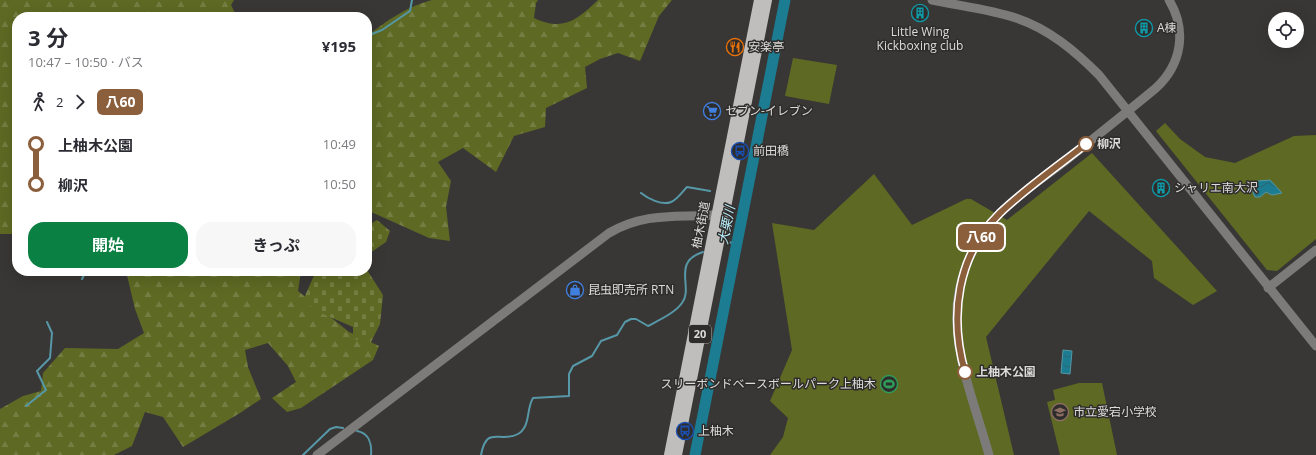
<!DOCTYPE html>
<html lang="ja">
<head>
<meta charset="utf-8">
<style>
	:root { --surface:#fff; --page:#f7f7f7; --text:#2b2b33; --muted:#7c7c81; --accent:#0b8043 }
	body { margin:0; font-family:"Open Sans","Noto Sans JP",sans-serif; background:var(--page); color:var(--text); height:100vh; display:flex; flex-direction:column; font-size:15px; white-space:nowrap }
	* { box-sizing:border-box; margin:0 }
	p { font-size:13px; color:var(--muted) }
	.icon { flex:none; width:22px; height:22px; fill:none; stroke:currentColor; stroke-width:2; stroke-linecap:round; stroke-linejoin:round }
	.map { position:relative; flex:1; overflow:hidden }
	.side { position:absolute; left:12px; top:12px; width:360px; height:264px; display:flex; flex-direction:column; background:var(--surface); border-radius:16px; box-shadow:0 4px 16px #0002 }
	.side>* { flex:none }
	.badge { padding:0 8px; border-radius:6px; font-size:14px; line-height:26px }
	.fabs { position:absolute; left:1268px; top:12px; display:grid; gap:8px }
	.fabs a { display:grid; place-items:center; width:36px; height:36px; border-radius:50%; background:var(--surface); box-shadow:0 4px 16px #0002; font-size:20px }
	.map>.badge { position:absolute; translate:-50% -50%; box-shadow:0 0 0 2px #fff }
	.legs { display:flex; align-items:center; gap:6px; height:44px; padding:0 16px; font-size:13px }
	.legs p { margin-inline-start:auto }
	.overview { display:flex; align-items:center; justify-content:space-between; height:68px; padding:0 16px }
	h1 { font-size:22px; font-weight:700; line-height:30px }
	.cta { display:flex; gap:8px; margin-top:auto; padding:8px 16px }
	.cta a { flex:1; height:46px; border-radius:16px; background:var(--accent); color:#fff; font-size:16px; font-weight:700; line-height:46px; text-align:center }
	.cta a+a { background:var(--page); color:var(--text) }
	ul { padding:0 16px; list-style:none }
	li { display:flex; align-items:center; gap:14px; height:40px; font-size:15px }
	li i { display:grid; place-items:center; width:6px; height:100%; margin:0 5px; background:currentColor }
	li i::after { content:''; width:10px; height:10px; margin:-5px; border:3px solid; border-radius:50%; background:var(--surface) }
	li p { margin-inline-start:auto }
	li:first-child i { background:linear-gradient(#0000 50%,currentColor 0) }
	li:last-child i { background:linear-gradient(currentColor 50%,#0000 0) }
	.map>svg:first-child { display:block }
</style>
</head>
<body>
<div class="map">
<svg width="1316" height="455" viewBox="0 0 1316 455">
	<defs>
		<pattern id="forest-firs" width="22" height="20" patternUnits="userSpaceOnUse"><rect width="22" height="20" fill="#5e6923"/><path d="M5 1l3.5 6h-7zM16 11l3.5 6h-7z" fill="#747e42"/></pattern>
		<pattern id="cemetery-stones" width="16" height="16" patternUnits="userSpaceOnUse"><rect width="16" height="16" fill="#5e6923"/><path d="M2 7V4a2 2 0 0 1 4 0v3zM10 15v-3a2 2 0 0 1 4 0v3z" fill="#747e42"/></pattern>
		<pattern id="water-waves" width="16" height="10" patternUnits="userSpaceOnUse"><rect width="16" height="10" fill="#1c7c91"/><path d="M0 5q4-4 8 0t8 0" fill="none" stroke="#2b6571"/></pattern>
	</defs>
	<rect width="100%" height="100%" fill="#393735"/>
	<path fill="url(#forest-firs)" d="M0 0H234L231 5 237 17H17V234H0Z
		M432 0H538L536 3 534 18C563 32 577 20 598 0H672L659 16 640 61 618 53 600 59 585 67 587 88 546 108 545 127 514 136 496 172 463 148 438 162 451 181 446 207 450 241 429 238 369 211 367 212V36C386 21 408 6 432 0Z
		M126 271H301L298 291 349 332 379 346 373 360 301 408 287 412 272 398 296 382 288 366 268 343 245 350 248 367 261 399 240 413 183 447 163 417 145 412 132 446 114 455H0V409L23 396 41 391 43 373 65 348 118 349 144 333 135 309Z"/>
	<path fill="url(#cemetery-stones)" d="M377 220 390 231 386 242 367 255V226Z
		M367 270 383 295 380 324 369 346 353 338V327L314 310 304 298 316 271Z"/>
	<path fill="#5e6923" d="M793 58 837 65 829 104 785 96Z
		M1165 123 1180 139 1205 157 1235 163 1294 136 1316 135V239L1277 271 1267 270 1156 131Z
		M1092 153 1217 291 1193 305 1154 278 1152 261 1089 211 986 337 1014 455H770L783 437 788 418 770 401 792 350 772 223 814 230 874 174 912 225 966 199H971L1007 220Z
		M1079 383H1102L1117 455H1060L1047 402 1055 400 1053 390Z"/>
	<path fill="url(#water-waves)" stroke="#5698a7" d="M1270 180 1282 193 1272 195 1266 192 1260 197H1255L1252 190V184L1258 181Z
		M1063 350 1072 351 1070 374 1061 373Z"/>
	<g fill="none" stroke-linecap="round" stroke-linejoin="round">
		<path stroke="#5698a7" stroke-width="2" d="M367 36 382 30 410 11 412 0
			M641 193C647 198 662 206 671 202 677 200 683 191 687 187L710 191
			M744 198H746
			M729 243 737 241
			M82 279 86 271
			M26 406 46 390 37 371 50 358 52 333 47 322
			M357 431C369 433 372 444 371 455
			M303 455 330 429 336 427 343 428
			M481 455C487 424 500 444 518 434 531 426 526 409 533 398L569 396V374L573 366 592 356 601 341 617 335 625 322 631 319H636L648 326C659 320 675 313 682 303 694 288 671 262 703 252"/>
		<path stroke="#1c7c91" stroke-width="11" d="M695 455 785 0"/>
		<path stroke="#7c7b7a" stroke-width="9" d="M932 0C960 6 989 9 1016 18 1049 29 1075 51 1099 75L1316 346
			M1268 288 1316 250
			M317 455 609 233C649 210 681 219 724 214
			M989 455C978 415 959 367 957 326 954 285 971 242 1000 213 1019 194 1043 178 1064 162 1095 137 1126 113 1156 88 1182 64 1187 30 1169 0"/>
		<path stroke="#c0bebc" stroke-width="10" d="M669 455 759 0
			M677 455 767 0"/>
	</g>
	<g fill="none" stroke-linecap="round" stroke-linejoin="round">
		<g stroke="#fff" stroke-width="9">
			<path id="line-1" d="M965 372C949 316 957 255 1000 213 1025 189 1058 166 1086 144"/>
		</g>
		<use href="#line-1" stroke="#8b5e3c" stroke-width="6"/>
	</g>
	<defs>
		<g id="building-ring" transform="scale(0.9)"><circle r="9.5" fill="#2f2d2b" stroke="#0f9aa8" stroke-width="1.5"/><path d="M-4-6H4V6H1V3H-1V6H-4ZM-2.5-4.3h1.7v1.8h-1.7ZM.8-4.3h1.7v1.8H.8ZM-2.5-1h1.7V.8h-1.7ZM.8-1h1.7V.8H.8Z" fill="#0f9aa8"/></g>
		<g id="restaurant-ring" transform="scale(0.9)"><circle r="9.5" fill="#2f2d2b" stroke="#e8710a" stroke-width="1.5"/><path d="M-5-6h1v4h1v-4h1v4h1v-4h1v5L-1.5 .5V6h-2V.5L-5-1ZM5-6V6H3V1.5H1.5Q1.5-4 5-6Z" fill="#e8710a"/></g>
		<g id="supermarket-ring" transform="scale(0.9)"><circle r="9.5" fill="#2f2d2b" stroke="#3f7fe0" stroke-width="1.5"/><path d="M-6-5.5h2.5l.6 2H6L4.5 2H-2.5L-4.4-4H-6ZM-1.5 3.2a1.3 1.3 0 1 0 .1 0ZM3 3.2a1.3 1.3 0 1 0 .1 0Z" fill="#3f7fe0"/></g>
		<g id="bus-ring" transform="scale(0.9)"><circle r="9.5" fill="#2f2d2b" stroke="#1a4fb4" stroke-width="1.5"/><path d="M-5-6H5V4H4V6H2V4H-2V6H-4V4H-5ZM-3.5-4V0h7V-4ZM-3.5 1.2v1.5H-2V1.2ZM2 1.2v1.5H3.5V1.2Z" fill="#1a4fb4"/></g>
		<g id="shop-ring" transform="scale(0.9)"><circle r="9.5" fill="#2f2d2b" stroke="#3f7fe0" stroke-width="1.5"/><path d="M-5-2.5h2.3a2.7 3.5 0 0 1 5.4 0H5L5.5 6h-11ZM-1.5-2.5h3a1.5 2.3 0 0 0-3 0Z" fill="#3f7fe0"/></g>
		<g id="stadium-ring" transform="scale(0.9)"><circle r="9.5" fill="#2f2d2b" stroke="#2e9e5b" stroke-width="1.5"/><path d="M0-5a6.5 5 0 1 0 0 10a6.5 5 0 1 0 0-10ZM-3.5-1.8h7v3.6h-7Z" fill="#2e9e5b"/></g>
		<g id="school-ring" transform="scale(0.9)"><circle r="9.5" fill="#2f2d2b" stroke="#8d6e63" stroke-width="1.5"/><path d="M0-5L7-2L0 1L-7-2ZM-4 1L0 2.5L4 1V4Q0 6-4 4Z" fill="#8d6e63"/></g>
	</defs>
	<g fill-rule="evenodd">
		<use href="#building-ring" x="920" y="13"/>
		<use href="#building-ring" x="1144" y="28"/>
		<use href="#restaurant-ring" x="735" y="47"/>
		<use href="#supermarket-ring" x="712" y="111"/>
		<use href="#bus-ring" x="740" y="151"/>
		<use href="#building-ring" x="1161" y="188"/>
		<use href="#shop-ring" x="575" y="290"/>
		<use href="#stadium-ring" x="889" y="384"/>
		<use href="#school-ring" x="1060" y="412"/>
		<use href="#bus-ring" x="685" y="431"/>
	</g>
	<g fill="#fff" stroke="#8b5e3c" stroke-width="2">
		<circle cx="1086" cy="144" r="7"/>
		<circle cx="965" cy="372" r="7"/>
	</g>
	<g text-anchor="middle" stroke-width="3" stroke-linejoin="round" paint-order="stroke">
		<rect fill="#2f2d2b" stroke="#a8a7a5" stroke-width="1" x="689" y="325" width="22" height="18" rx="3"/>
		<g font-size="11" font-weight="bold" fill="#dcdbd9">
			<text x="700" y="338">20</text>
		</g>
		<g font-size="12" fill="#dcdbd9" stroke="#2f2d2b" text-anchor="start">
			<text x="1157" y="32">A棟</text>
			<text x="920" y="36" text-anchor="middle">Little Wing<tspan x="920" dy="14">Kickboxing club</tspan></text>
			<text x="748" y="51">安楽亭</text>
			<text x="725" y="115">セブン-イレブン</text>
			<text x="753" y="155">前田橋</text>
			<text x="1174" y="192">シャリエ南大沢</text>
			<text x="588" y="294">昆虫即売所 RTN</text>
			<text x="876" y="388" text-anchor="end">スリーボンドベースボールパーク上柚木</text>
			<text x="1073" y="416">市立愛宕小学校</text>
			<text x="698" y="435">上柚木</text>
		</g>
		<g font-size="12" font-weight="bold" fill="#dcdbd9" stroke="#2f2d2b" text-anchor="start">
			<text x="1097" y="148">柳沢</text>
			<text x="976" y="376">上柚木公園</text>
		</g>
		<g font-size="12" fill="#dcdbd9" stroke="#2f2d2b">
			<text transform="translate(701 225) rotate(-79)" y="4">柚木街道</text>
		</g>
		<g font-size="13" font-style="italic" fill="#b8ecfa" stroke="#2f2d2b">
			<text transform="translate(726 225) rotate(-79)" y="5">大栗川</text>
		</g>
	</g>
</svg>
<div class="fabs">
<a><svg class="icon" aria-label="locate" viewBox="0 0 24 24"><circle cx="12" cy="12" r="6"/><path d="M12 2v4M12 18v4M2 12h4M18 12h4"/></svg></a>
</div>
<b class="badge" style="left:981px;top:237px;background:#8b5e3c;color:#fff">八60</b>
<section class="side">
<div class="overview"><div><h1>3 分</h1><p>10:47 – 10:50 · バス</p></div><b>¥195</b></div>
<div class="legs"><svg class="icon" aria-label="walk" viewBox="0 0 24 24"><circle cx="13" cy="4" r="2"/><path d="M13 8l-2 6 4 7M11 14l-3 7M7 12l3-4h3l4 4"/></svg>2<svg class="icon" aria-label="forward" viewBox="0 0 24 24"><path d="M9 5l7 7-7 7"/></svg><b class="badge" style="background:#8b5e3c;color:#fff">八60</b></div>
<ul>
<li><i style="color:#8b5e3c"></i><b>上柚木公園</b><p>10:49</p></li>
<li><i style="color:#8b5e3c"></i><b>柳沢</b><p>10:50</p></li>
</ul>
<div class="cta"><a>開始</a><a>きっぷ</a></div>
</section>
</div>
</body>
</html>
